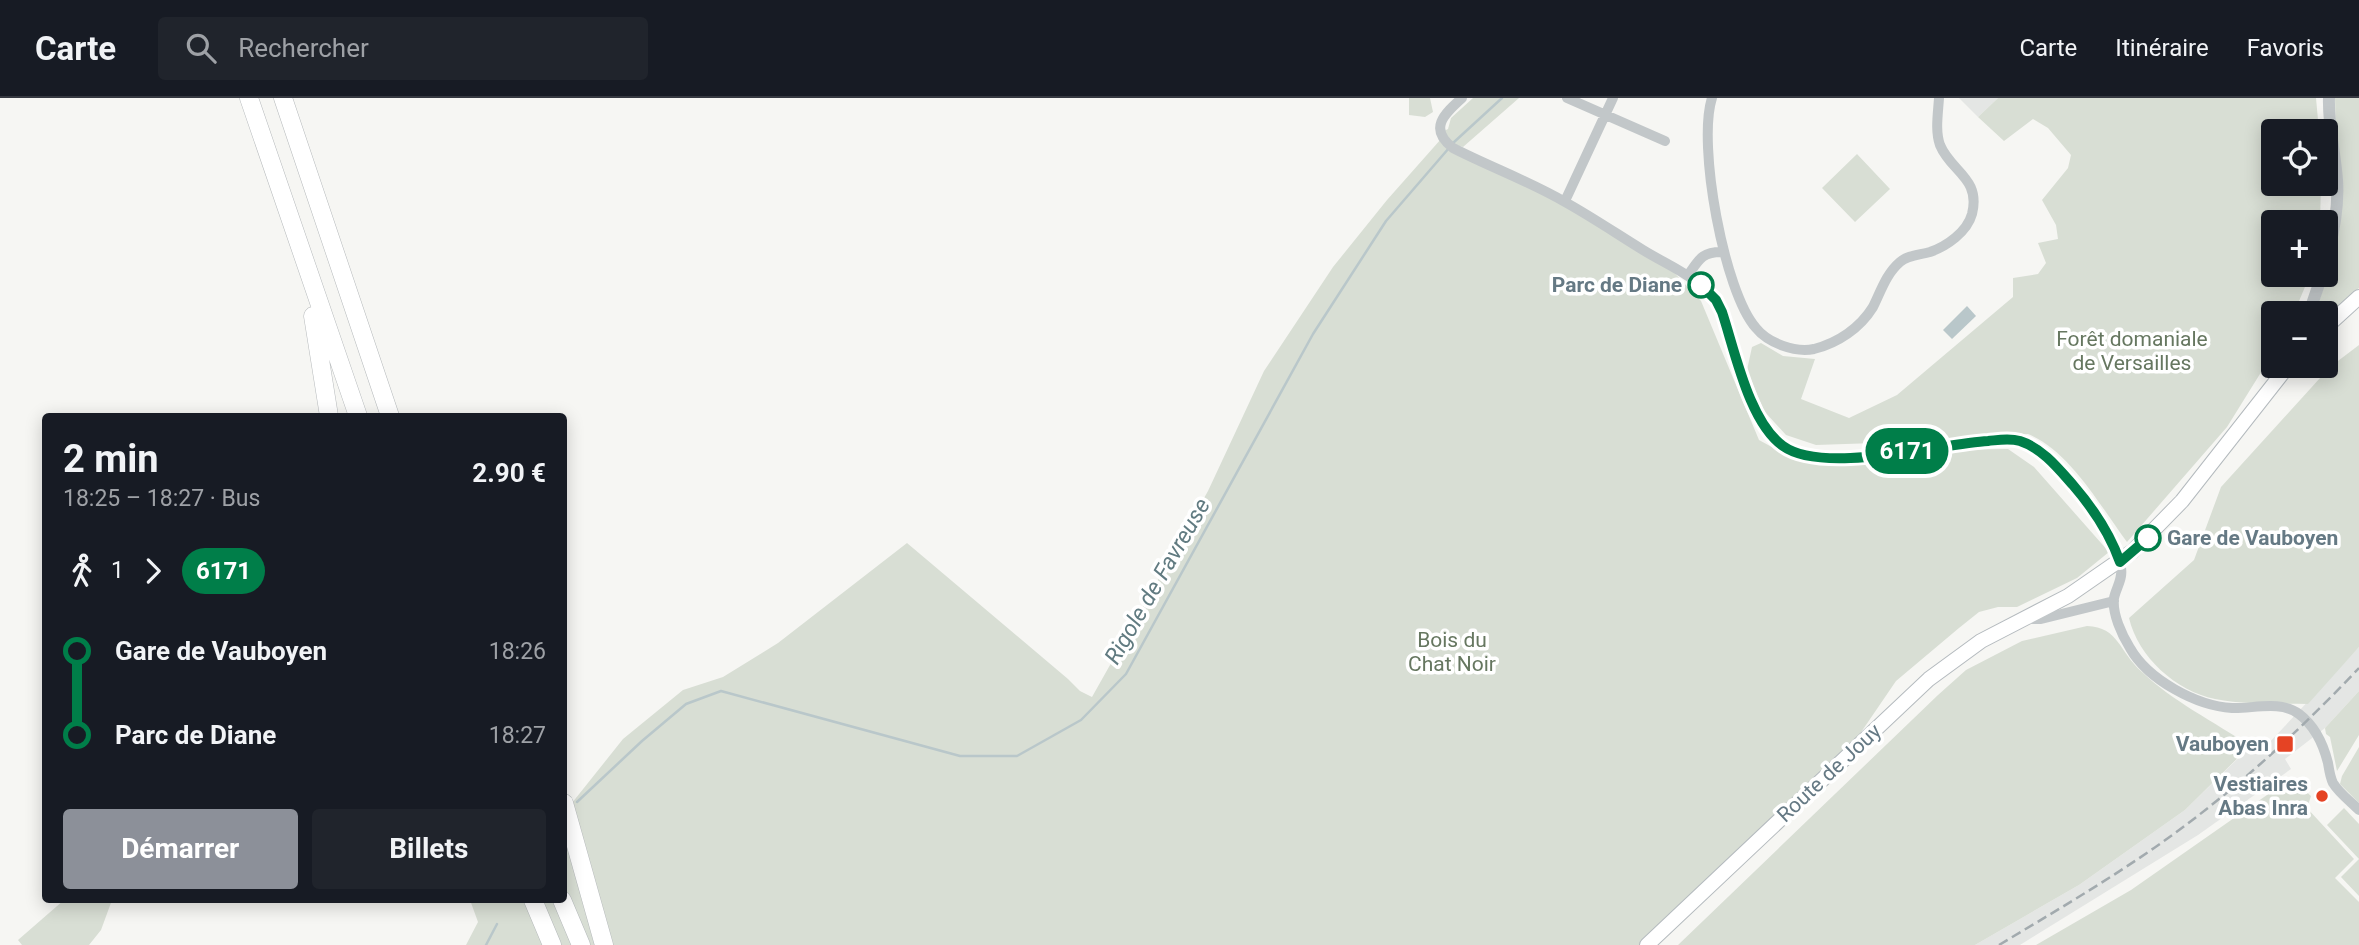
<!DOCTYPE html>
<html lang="fr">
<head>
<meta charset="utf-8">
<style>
	:root { --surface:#171b24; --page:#20242c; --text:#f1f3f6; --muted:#9ea1a6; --line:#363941; --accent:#8c9099 }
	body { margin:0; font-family:Roboto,sans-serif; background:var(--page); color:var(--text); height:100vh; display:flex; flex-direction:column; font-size:26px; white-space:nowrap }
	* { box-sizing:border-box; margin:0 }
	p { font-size:23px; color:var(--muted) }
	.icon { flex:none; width:38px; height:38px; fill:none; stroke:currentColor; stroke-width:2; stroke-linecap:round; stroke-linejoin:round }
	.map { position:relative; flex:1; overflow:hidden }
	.panel { position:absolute; left:42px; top:315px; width:525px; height:490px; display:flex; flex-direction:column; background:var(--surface); border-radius:7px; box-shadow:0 4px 18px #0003 }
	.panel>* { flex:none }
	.badge { padding:0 14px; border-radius:23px; font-size:24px; line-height:46px }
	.controls { position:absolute; left:2261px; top:21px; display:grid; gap:14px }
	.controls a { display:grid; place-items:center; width:77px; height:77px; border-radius:7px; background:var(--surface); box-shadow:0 4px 18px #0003; font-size:35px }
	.map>.badge { position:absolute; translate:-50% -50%; box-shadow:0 0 0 4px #fff }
	.legs { display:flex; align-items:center; gap:10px; height:77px; padding:0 21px; font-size:23px }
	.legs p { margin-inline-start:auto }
	.overview { display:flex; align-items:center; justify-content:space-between; height:119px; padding:0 21px }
	h1 { font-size:38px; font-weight:700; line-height:52px }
	.button { display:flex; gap:14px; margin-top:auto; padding:14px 21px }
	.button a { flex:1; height:80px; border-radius:7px; background:var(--accent); color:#fff; font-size:28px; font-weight:700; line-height:80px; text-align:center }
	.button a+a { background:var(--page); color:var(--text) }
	ul { padding:0 21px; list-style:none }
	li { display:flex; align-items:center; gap:24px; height:84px; font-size:26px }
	li i { display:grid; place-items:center; width:10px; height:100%; margin:0 9px; background:currentColor }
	li i::after { content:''; width:18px; height:18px; margin:-9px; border:5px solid; border-radius:50%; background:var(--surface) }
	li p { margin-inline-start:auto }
	li:first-child i { background:linear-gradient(#0000 50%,currentColor 0) }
	li:last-child i { background:linear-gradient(currentColor 50%,#0000 0) }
	header { display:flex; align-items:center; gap:42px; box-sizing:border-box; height:98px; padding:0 35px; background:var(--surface); border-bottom:2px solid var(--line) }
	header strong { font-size:33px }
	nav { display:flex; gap:38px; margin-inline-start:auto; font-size:24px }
	.search { width:490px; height:63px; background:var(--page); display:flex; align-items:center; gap:18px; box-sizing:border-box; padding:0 24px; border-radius:7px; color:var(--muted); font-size:26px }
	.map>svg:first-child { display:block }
</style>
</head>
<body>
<header>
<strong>Carte</strong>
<div class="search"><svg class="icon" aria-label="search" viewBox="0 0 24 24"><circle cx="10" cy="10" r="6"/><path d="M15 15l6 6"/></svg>Rechercher</div>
<nav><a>Carte</a><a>Itinéraire</a><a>Favoris</a></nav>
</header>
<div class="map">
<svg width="2359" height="847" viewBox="0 0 2359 847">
	<rect width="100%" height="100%" fill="#f6f6f3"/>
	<path fill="#e4e6e4" d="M1959 0H1998L1978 19Z
		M2359 549V593L2325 630 2285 661 2291 671 2198 737 2020 847H1975L2079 787 2185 712 2258 641 2267 647Z"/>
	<path fill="#d8ded4" d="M1409 0H1430L1433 14 1425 19 1409 17Z
		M1473 0H1519L1463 49C1453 47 1449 42 1444 33L1448 31 1451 20Z
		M1998 0H2316L2319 33H2273V86H2321L2320 124H2273V177H2310L2294 215H2273V255L2227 329 2127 444C2101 409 2069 352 2028 336L1934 343 1816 347 1786 337 1764 313 1747 272 1752 249 1761 245 1783 258 1815 261 1801 301 1849 320 1897 297 2013 199V180L2038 176 2046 165 2038 145 2058 141 2056 127 2042 102 2068 70 2071 57 2048 30 2033 21 2004 43 1978 19Z
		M2335 0H2359V190L2326 219V215H2315L2333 160 2336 43Z
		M1441 41 1549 95 1665 165 1701 203 1759 342 1781 354 2008 351 2034 369 2109 454 2077 480 2017 509H1998L1979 514 1959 530 1896 583 1853 646 1639 847H466L478 824 470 802H564V715L623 641 683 592 723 579 778 545 907 445 1068 581 1080 593 1092 599 1208 393 1264 273 1333 169 1387 102Z
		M1857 56 1890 91 1855 124 1822 90Z
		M2359 247V549L2308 606C2278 605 2245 607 2215 601 2176 593 2138 559 2129 520L2194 462 2221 389 2330 269Z
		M2087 528C2119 529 2119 554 2142 574 2172 603 2215 624 2250 648L2185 712 2079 787 1975 847H1678L1938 597 1966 572 2022 543Z
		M2359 593V637L2337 673 2330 639 2326 636 2325 630Z
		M2359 649V705L2340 686 2342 678Z
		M2287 683 2300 688 2311 698 2307 710 2354 761 2335 780 2359 804V847H2036L2131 792Z
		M2344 710 2359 726V798L2341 779 2359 761 2327 727Z
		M64 802H112L101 832 89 847H22L18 842Z"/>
	<path fill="#b9c7ca" d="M1967 208 1976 218 1952 241 1943 232Z"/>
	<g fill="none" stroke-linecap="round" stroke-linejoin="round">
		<path stroke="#b9c7ca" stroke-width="2.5" d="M1453 45 1502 0
			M577 704 642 643 686 606 721 593 960 658H1017L1081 622 1126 576 1313 236 1386 123 1449 50
			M486 847 497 826"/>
		<g stroke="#b4babe" stroke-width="16">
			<path id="secondary" d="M2326 229 2359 199
				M1647 847 1929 581 1981 543 2068 498 2133 453 2182 403 2288 268"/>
		</g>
		<g stroke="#b5b9bb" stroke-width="19">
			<path id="trunk" d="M249 0 358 318
				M283 0 390 318
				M313 218 329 318
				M564 705 604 847
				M533 802 552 847
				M562 802 581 847"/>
		</g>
		<path stroke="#c2c7c9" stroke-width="10" d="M1462 0C1444 16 1428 31 1453 50 1490 69 1529 83 1565 104 1592 119 1617 136 1643 152 1674 171 1705 181 1722 214 1731 241 1737 269 1747 295 1754 313 1767 336 1782 348 1817 374 1922 350 1964 344 1987 341 2016 337 2036 351 2065 371 2116 435 2121 470 2123 481 2116 490 2114 500 2112 516 2122 537 2130 550 2148 582 2197 608 2232 610 2252 611 2281 602 2299 616 2315 628 2323 645 2328 665 2329 671 2330 679 2333 685 2339 695 2351 704 2359 712
			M1567 0 1665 43
			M1712 0C1697 46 1724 194 1756 230 1768 245 1795 255 1814 251 1838 245 1860 230 1873 209 1881 193 1886 176 1900 164 1908 157 1920 157 1930 154 1947 148 1967 134 1972 116 1981 80 1951 74 1940 47 1935 33 1938 16 1939 0
			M1565 103 1613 0
			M1689 176C1699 161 1703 153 1724 154
			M2026 521H2041L2114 503"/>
		<path stroke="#c2c7c9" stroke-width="12" d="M2326 163C2333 138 2339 108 2337 82 2335 54 2328 28 2329 0
			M2309 215 2322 177"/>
		<use href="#secondary" stroke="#fff" stroke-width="14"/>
		<use href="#trunk" stroke="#fff" stroke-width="18"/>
		<path stroke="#a2aaae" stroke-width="2.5" stroke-dasharray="10 5" stroke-linecap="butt" d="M1999 847C2059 811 2119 776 2175 735 2242 686 2302 630 2359 570"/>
	</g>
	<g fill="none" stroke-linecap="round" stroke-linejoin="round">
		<g stroke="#fff" stroke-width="16">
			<path id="line-1" d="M1701 187 1716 202 1722 214C1735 253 1749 324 1783 348 1823 377 1939 346 1988 343 1999 342 2009 340 2020 343 2042 350 2058 370 2073 387 2092 409 2110 436 2120 464L2148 440"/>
		</g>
		<use href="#line-1" stroke="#007e49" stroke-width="10"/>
	</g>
	<g fill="#fff" stroke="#007e49" stroke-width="3.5">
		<circle cx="1701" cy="187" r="12"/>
		<circle cx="2148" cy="440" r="12"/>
	</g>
	<g fill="#e54324" stroke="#fff" stroke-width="2.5">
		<rect x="2276" y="637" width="18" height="18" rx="3.5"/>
		<circle cx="2322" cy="698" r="7"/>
	</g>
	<g text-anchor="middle" stroke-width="7" stroke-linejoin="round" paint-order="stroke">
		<g font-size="21" font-weight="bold" fill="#657984" stroke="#fff" text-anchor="end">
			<text x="1682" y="194">Parc de Diane</text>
			<text x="2167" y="447" text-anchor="start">Gare de Vauboyen</text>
		</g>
		<g font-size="21" fill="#667760" stroke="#fff">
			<text x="2132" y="248">Forêt domaniale<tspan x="2132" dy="24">de Versailles</tspan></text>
			<text x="1452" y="549">Bois du<tspan x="1452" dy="24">Chat Noir</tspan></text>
		</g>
		<g font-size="21" font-weight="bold" fill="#657984" stroke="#fff" text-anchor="end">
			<text x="2269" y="653">Vauboyen</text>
			<text x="2308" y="693">Vestiaires<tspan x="2308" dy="24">Abas Inra</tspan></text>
		</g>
		<g font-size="21" fill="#657984" stroke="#fff">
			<text transform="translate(1829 675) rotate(-43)" y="7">Route de Jouy</text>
		</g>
		<g font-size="23" font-style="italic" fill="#617b81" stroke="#fff">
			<text transform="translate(1157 483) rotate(-60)" y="8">Rigole de Favreuse</text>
		</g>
	</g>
</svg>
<div class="controls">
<a><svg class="icon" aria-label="locate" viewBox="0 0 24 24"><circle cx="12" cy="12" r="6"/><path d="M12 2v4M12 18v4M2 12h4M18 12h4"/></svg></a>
<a>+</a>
<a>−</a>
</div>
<b class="badge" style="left:1907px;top:353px;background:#007e49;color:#fff">6171</b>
<section class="panel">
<div class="overview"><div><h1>2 min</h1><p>18:25 – 18:27 · Bus</p></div><b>2.90 €</b></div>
<div class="legs"><svg class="icon" aria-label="walk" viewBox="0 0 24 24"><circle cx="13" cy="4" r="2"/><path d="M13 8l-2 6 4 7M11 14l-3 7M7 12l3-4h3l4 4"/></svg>1<svg class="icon" aria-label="forward" viewBox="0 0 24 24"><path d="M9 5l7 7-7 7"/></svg><b class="badge" style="background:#007e49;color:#fff">6171</b></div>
<ul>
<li><i style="color:#007e49"></i><b>Gare de Vauboyen</b><p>18:26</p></li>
<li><i style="color:#007e49"></i><b>Parc de Diane</b><p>18:27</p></li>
</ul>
<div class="button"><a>Démarrer</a><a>Billets</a></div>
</section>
</div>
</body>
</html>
